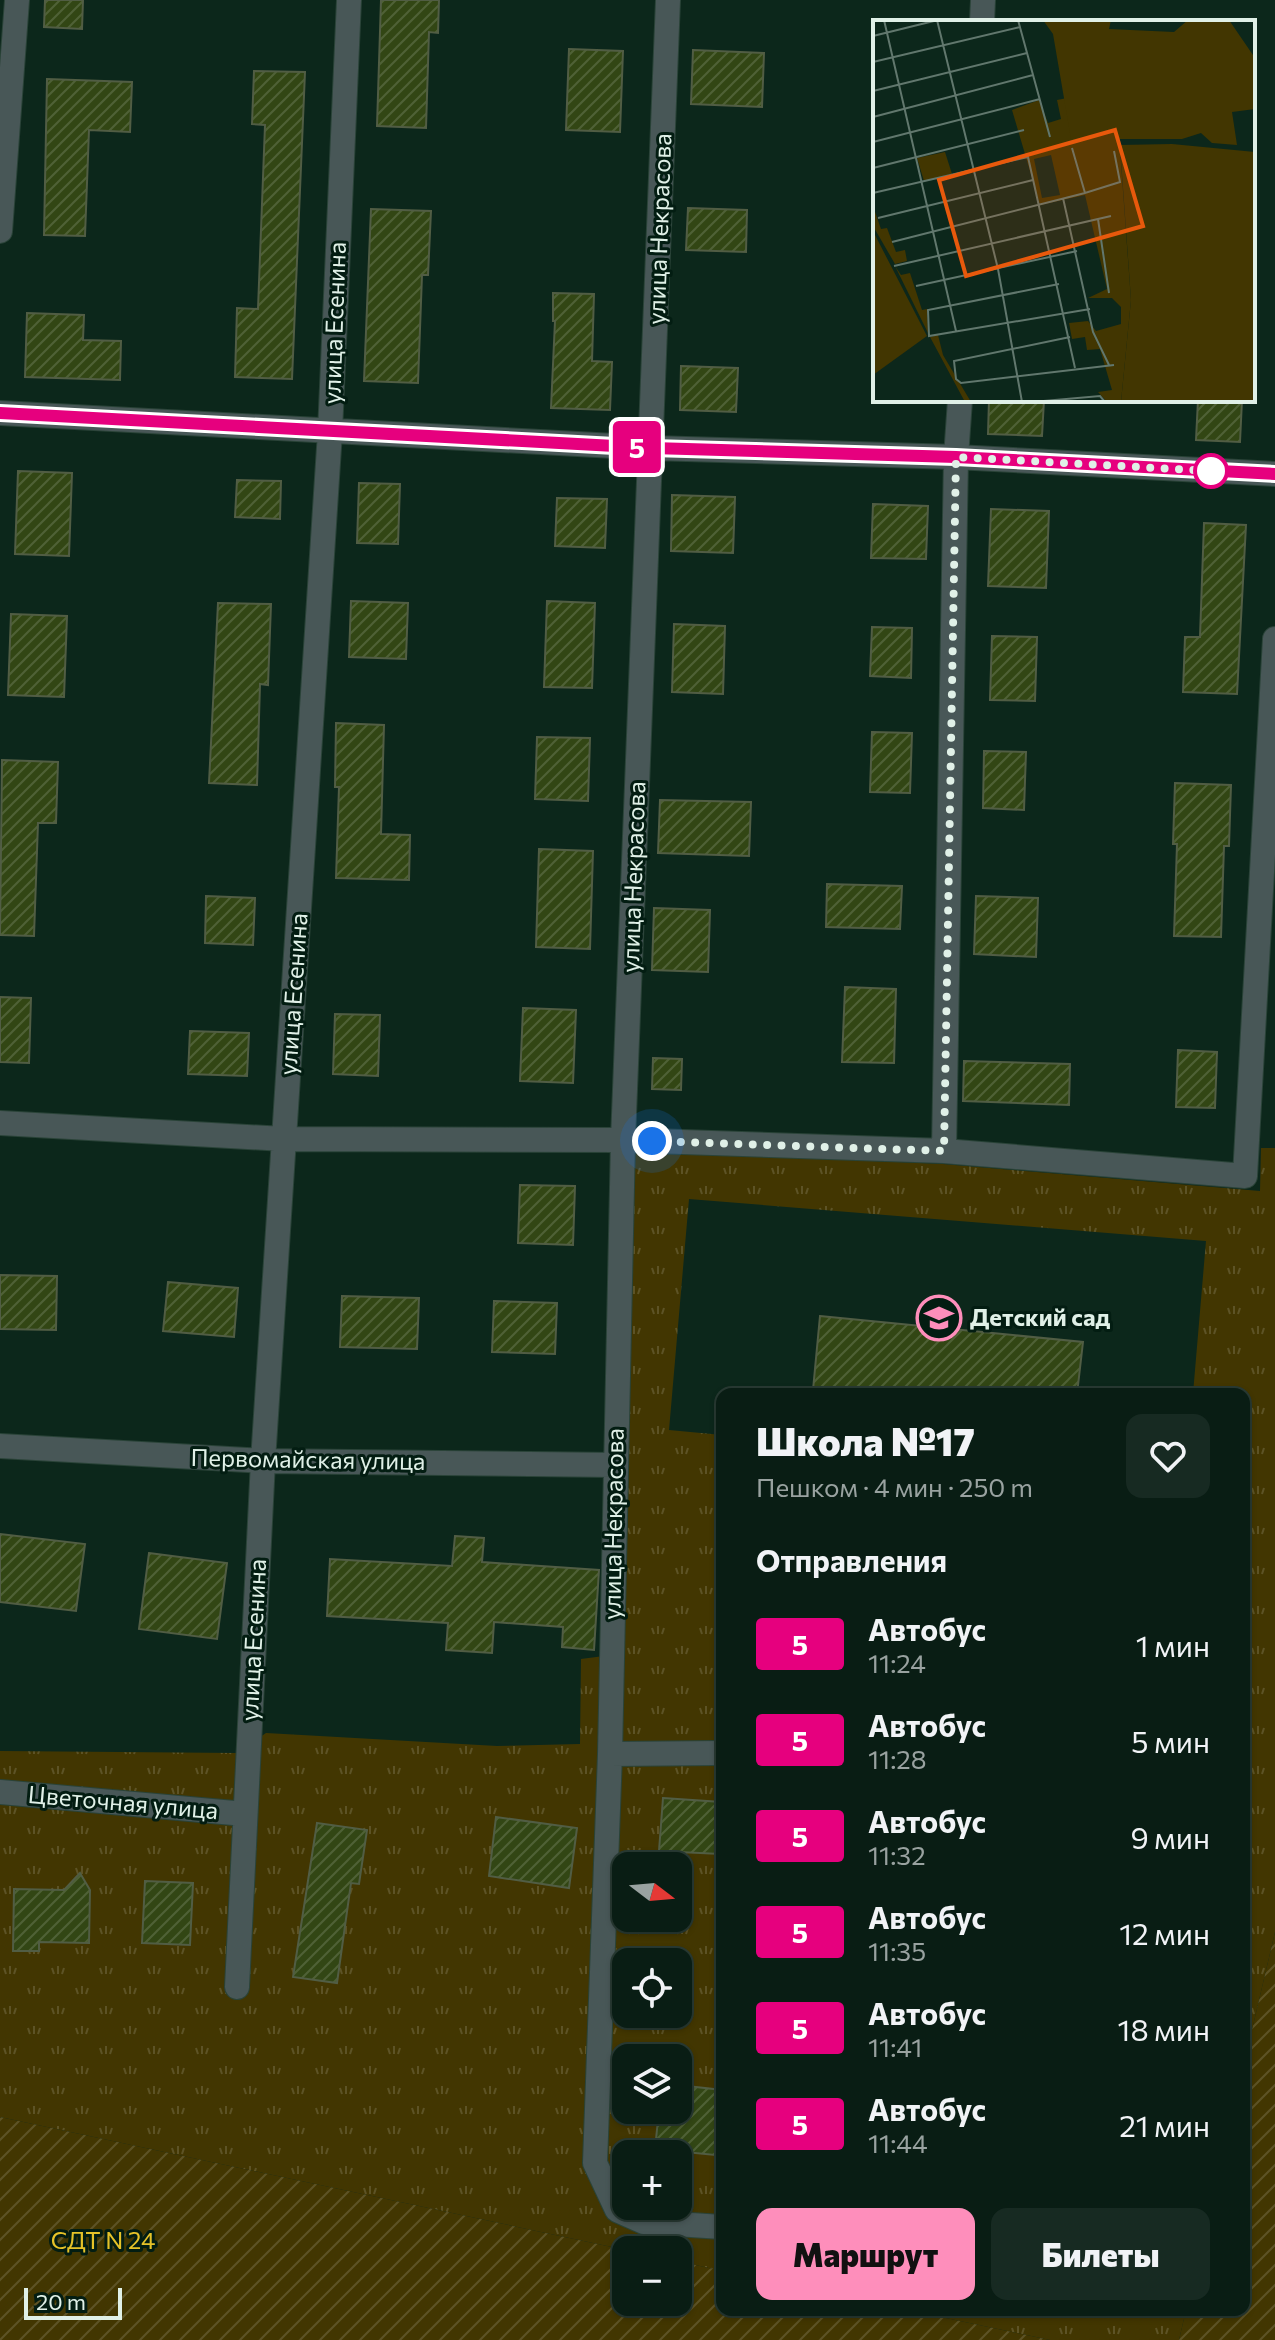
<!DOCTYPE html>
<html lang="ru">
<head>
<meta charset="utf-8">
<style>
	:root { --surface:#091d14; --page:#172a22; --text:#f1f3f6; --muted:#99a2a0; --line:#293b34; --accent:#fe8ebb }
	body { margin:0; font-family:Commissioner,sans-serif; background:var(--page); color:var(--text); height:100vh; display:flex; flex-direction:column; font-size:30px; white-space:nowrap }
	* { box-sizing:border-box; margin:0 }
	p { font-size:26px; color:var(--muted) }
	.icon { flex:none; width:44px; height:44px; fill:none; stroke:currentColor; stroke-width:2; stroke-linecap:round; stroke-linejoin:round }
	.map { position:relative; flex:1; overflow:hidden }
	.side { position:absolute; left:716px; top:1388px; width:534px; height:928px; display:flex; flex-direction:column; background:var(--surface); border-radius:16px; box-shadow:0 2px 6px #0004,0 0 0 2px var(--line) }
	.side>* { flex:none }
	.badge { padding:0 16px; border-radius:6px; font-size:28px; line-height:52px }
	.needle { width:52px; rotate:106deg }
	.controls { position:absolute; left:612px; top:1852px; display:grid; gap:16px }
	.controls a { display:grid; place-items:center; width:80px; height:80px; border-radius:16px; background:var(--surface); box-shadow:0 2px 6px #0004,0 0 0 2px var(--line); font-size:40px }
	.scale { position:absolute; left:24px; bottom:20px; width:98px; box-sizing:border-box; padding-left:8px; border:4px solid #e0f0e7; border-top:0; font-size:22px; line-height:28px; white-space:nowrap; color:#e0f0e7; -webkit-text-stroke:6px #031d12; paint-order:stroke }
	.you { position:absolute; width:40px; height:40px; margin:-20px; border:6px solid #fff; border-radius:50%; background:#1a73e8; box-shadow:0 0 0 12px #1a73e833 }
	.map>.badge { position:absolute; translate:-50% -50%; box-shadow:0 0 0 4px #fff }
	h2 { padding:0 40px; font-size:30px; line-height:72px }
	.round { display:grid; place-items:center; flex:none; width:84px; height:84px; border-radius:16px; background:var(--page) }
	.summary { display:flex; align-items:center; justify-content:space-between; height:136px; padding:0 40px }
	h1 { font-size:38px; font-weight:800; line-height:60px }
	.button { display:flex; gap:16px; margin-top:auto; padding:16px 40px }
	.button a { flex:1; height:92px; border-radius:16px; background:var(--accent); color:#111; font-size:32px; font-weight:800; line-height:92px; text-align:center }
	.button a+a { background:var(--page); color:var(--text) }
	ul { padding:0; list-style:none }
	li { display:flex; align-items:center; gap:24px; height:96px; padding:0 40px }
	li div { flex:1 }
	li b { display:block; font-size:30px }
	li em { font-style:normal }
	li .badge { min-width:88px; font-weight:700; text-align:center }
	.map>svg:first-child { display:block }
</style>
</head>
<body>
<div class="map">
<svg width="1275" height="2340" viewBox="0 0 1275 2340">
	<defs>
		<pattern id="grass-tufts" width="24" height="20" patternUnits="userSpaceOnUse" patternTransform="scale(2)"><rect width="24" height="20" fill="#423601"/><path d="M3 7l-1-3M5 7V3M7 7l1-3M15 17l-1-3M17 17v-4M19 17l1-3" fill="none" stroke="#5d5326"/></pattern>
		<pattern id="garden-furrows" width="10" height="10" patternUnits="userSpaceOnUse" patternTransform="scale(2)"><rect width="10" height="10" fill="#423601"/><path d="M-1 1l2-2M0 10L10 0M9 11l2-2" fill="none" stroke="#5d5326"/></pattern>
		<pattern id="building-hatch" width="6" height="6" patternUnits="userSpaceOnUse" patternTransform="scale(2)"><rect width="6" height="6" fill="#324614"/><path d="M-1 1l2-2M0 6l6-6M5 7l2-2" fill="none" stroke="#4f6136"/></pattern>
	</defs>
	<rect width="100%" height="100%" fill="#0c271b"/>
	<path fill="url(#grass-tufts)" fill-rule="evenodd" d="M1261 1148H1275V1932L1244 2064V1394H1193L1206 1241 689 1199 669 1430 722 1435V2271L678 2261V2250H626L0 2117V1751L237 1753 266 1733 497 1746 580 1744 581 1659 604 1656 621 1150 943 1164 1260 1191ZM626 1866H678V1918H626ZM626 1962H678V2014H626ZM626 2058H678V2110H626ZM626 2154H678V2206H626Z
		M908 2310H1186L1179 2340H1050Z"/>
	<path fill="url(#garden-furrows)" d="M1275 1932V2340H1179L1186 2310H1244V2064Z
		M0 2117 626 2250V2302H678V2261L722 2271V2310H908L1050 2340H0Z"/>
	<path fill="url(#building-hatch)" stroke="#515d44" stroke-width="2" d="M45 0H83L82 29 44 27Z
		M381 0H439L438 33 429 32 426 128 377 126Z
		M569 49 623 51 620 132 566 130Z
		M693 50 764 53 762 107 691 104Z
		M254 71 305 72 292 379 235 377 237 308 258 309 265 125 252 124Z
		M47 79 132 82 130 132 89 130 85 236 44 235Z
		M688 208 747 210 746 252 686 250Z
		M371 209 431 211 428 275H422L418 383 364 381Z
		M553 293 594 294 592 361 612 362 610 410 551 408 555 321H553Z
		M27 313 84 315 83 340 121 341 120 380 25 377Z
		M681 366 738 368 736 412 680 410Z
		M989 400H1044L1042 436 988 434Z
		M1198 400H1242L1240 442 1196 440Z
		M18 471 72 473 69 556 15 554Z
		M237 480 281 481 280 519 235 517Z
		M359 483 400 484 398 544 357 543Z
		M672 495 735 497 733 553 671 551Z
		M557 498 607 499 605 548 555 546Z
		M873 504 928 506 926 559 871 558Z
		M991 509 1049 511 1046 588 988 586Z
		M1204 523 1246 525 1237 694 1183 692 1185 637H1200Z
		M351 601 408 603 406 659 349 657Z
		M547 601 595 603 592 688 544 687Z
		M218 603 271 604 268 685 260 684 257 785 209 783Z
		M11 614 67 616 64 697 8 695Z
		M674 624 725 626 723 694 672 692Z
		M872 627 912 628 911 678 870 676Z
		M992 636 1037 637 1035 701 990 700Z
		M336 723 384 725 381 834 410 835 409 880 336 878 339 787H335Z
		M872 732 912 733 910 793 870 792Z
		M537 737 590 738 588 801 535 799Z
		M984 751 1026 752 1024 810 983 808Z
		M2 760 58 762 56 823H38L34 936 0 935Z
		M1175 783 1231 785 1229 846H1224L1221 937 1174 936 1177 844H1173Z
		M660 800 751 802 749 856 658 853Z
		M539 849 593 851 590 949 536 947Z
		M827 884 902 886 900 929 826 927Z
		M206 896 255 898 253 945 205 943Z
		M976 896 1038 898 1036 957 974 954Z
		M654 908 710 910 708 972 652 970Z
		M845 987 896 989 894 1063 842 1062Z
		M0 997 31 998 29 1063 0 1062Z
		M523 1008 576 1010 573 1083 520 1081Z
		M335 1014 380 1015 378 1076 333 1074Z
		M190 1031 249 1033 247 1076 188 1074Z
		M1178 1050 1217 1052 1215 1108 1176 1107Z
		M653 1058 682 1059 681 1090 652 1089Z
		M964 1061 1070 1064 1069 1105 963 1101Z
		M520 1185 575 1186 573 1245 518 1243Z
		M0 1275 57 1276 56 1330 0 1329Z
		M168 1282 238 1288 234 1337 163 1331Z
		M342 1296 419 1298 417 1349 340 1347Z
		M494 1301 557 1303 555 1354 492 1352Z
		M820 1316 1083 1342 1077 1394H856L813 1390Z
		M0 1534 85 1544 76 1611 0 1602Z
		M455 1536 484 1538 482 1562 599 1570 594 1650 562 1647 563 1627 494 1622 492 1653 446 1650 448 1623 327 1616 330 1559 452 1566Z
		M149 1553 227 1563 217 1639 139 1629Z
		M663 1798 721 1802 720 1854 659 1851Z
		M496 1817 577 1828 569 1888 489 1876Z
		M317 1823 367 1830 359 1884 351 1883 337 1983 293 1977Z
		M80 1873 90 1890 89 1943 39 1942V1951H13L14 1889 64 1890Z
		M145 1881 193 1883 190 1945 142 1943Z
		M678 2085 722 2090 715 2155 655 2149 659 2110H678Z"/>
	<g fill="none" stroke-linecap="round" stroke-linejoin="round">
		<g stroke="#2a4338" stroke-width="26">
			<path id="minor" d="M982 22 983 0
				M0 231 17 0
				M0 413 652 448 956 457 1275 474
				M0 1123 284 1139 623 1140 944 1151 1245 1176 1275 639
				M944 1151 956 457 960 400
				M0 1446 263 1461 615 1465
				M722 1753 610 1754 595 2163 617 2210 644 2222 722 2227
				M610 1754 623 1140 668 0
				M0 1792 245 1814
				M237 1987 263 1461 330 432 349 0"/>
		</g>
		<use href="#minor" stroke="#485757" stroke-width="24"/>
	</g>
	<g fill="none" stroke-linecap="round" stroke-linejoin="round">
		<g stroke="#fff" stroke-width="18">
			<path id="line" d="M0 413 652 448 956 457 1275 474"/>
		</g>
		<use href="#line" stroke="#e6007e" stroke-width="12"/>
		<path stroke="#e0f0e7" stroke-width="8" stroke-dasharray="0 14.4" d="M652 1141 944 1151 956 457 1211 471"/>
	</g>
	<defs>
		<g id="school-ring" transform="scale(2.3)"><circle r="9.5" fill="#031d12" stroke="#fe8ebb" stroke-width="1.5"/><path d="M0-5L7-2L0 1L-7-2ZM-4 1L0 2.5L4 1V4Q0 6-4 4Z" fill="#fe8ebb"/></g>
	</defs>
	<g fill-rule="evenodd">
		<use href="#school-ring" x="939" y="1318"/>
	</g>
	<circle fill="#fff" stroke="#e6007e" stroke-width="4" cx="1211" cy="471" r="16"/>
	<g text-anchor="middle" stroke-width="6" stroke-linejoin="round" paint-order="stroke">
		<g font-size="24" fill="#e0f0e7" stroke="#031d12">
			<text transform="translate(660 229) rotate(-88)" y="8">улица Некрасова</text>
			<text transform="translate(335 323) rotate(-88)" y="8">улица Есенина</text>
			<text transform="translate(634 877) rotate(-88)" y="8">улица Некрасова</text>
			<text transform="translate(294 994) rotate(-86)" y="8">улица Есенина</text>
			<text transform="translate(308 1460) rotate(1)" y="8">Первомайская улица</text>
			<text transform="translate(614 1524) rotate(-89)" y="8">улица Некрасова</text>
			<text transform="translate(254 1640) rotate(-87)" y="8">улица Есенина</text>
			<text transform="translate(123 1803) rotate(5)" y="8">Цветочная улица</text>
		</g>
		<g font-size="24" font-weight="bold" fill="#e0f0e7" stroke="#031d12" text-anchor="start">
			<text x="970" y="1326">Детский сад</text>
		</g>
		<g font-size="24" fill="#e5c228" stroke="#031d12">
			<text x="103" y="2249">СДТ N 24</text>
		</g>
	</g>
	<g transform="translate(873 20)">
		<rect width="382" height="382" fill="#0c271b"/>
		<path d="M194 78 199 119 246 117 258 280 248 382H234L225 372 239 370 227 329 214 330 212 317 199 319 196 303 215 301 223 311 248 304V287L239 278H215L234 269 212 175 167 185 139 90 166 80 175 103 188 99 184 80ZM178 135 187 175 169 178 161 139ZM72 132 79 154 51 161 44 138ZM0 186 8 209 14 208 23 232 32 230 34 241 22 244 0 206ZM0 211 54 316 0 355ZM22 246 28 255 37 253 49 290 54 289 55 313ZM65 315 70 335 98 382H92L57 317Z" fill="#423601" fill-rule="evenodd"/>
		<path d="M170 0H238L236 9 301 12 315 0H356L382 38V89L359 92 364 125 339 123 328 113 309 119H198L180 14ZM299 124 382 132V382H248L258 280 247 125Z" fill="#423601"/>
		<path fill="none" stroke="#61776d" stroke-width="2" d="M11 0 83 311M64 0 125 249 149 382M145 0 177 117M0 16 65 0M0 42 147 7M0 71 154 33M0 97 160 55M0 122 167 79M199 128 212 173 247 162 241 131M0 148 151 110M0 173 155 137 202 348M190 178 220 312 236 345M5 198 160 160M225 199 236 273M19 222 212 173M21 246 238 196M186 264 55 290 56 316 217 289M43 266 204 231M197 317 81 341 83 359 88 363 241 345M159 382 227 376 232 382"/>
		<path fill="#e8590c" fill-opacity="0.15" stroke="#e8590c" stroke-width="4" d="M242 110 270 206 93 256 66 160Z"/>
		<rect width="382" height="382" fill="none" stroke="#e0f0e7" stroke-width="4"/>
	</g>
</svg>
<div class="controls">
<a><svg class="needle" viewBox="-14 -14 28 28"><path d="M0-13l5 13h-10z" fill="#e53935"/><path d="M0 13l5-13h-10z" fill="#99a2a0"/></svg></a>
<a><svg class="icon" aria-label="locate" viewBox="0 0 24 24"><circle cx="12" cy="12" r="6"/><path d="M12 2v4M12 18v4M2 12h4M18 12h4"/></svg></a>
<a><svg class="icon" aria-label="layers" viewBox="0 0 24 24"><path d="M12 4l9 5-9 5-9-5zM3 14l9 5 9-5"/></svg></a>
<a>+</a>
<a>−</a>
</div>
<div class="scale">20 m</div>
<div class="you" style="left:652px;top:1141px"></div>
<b class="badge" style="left:637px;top:447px;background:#e6007e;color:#fff">5</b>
<section class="side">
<div class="summary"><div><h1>Школа №17</h1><p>Пешком · 4 мин · 250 m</p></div><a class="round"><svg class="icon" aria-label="heart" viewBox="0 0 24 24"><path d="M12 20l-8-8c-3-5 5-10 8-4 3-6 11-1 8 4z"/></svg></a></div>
<h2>Отправления</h2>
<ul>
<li><span class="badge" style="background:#e6007e;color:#fff">5</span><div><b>Автобус</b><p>11:24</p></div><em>1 мин</em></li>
<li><span class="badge" style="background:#e6007e;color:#fff">5</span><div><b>Автобус</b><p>11:28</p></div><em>5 мин</em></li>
<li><span class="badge" style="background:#e6007e;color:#fff">5</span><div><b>Автобус</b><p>11:32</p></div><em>9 мин</em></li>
<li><span class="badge" style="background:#e6007e;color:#fff">5</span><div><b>Автобус</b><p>11:35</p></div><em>12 мин</em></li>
<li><span class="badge" style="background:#e6007e;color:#fff">5</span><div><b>Автобус</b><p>11:41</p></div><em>18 мин</em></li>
<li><span class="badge" style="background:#e6007e;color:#fff">5</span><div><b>Автобус</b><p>11:44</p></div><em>21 мин</em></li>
</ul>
<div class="button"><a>Маршрут</a><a>Билеты</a></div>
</section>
</div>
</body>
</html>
